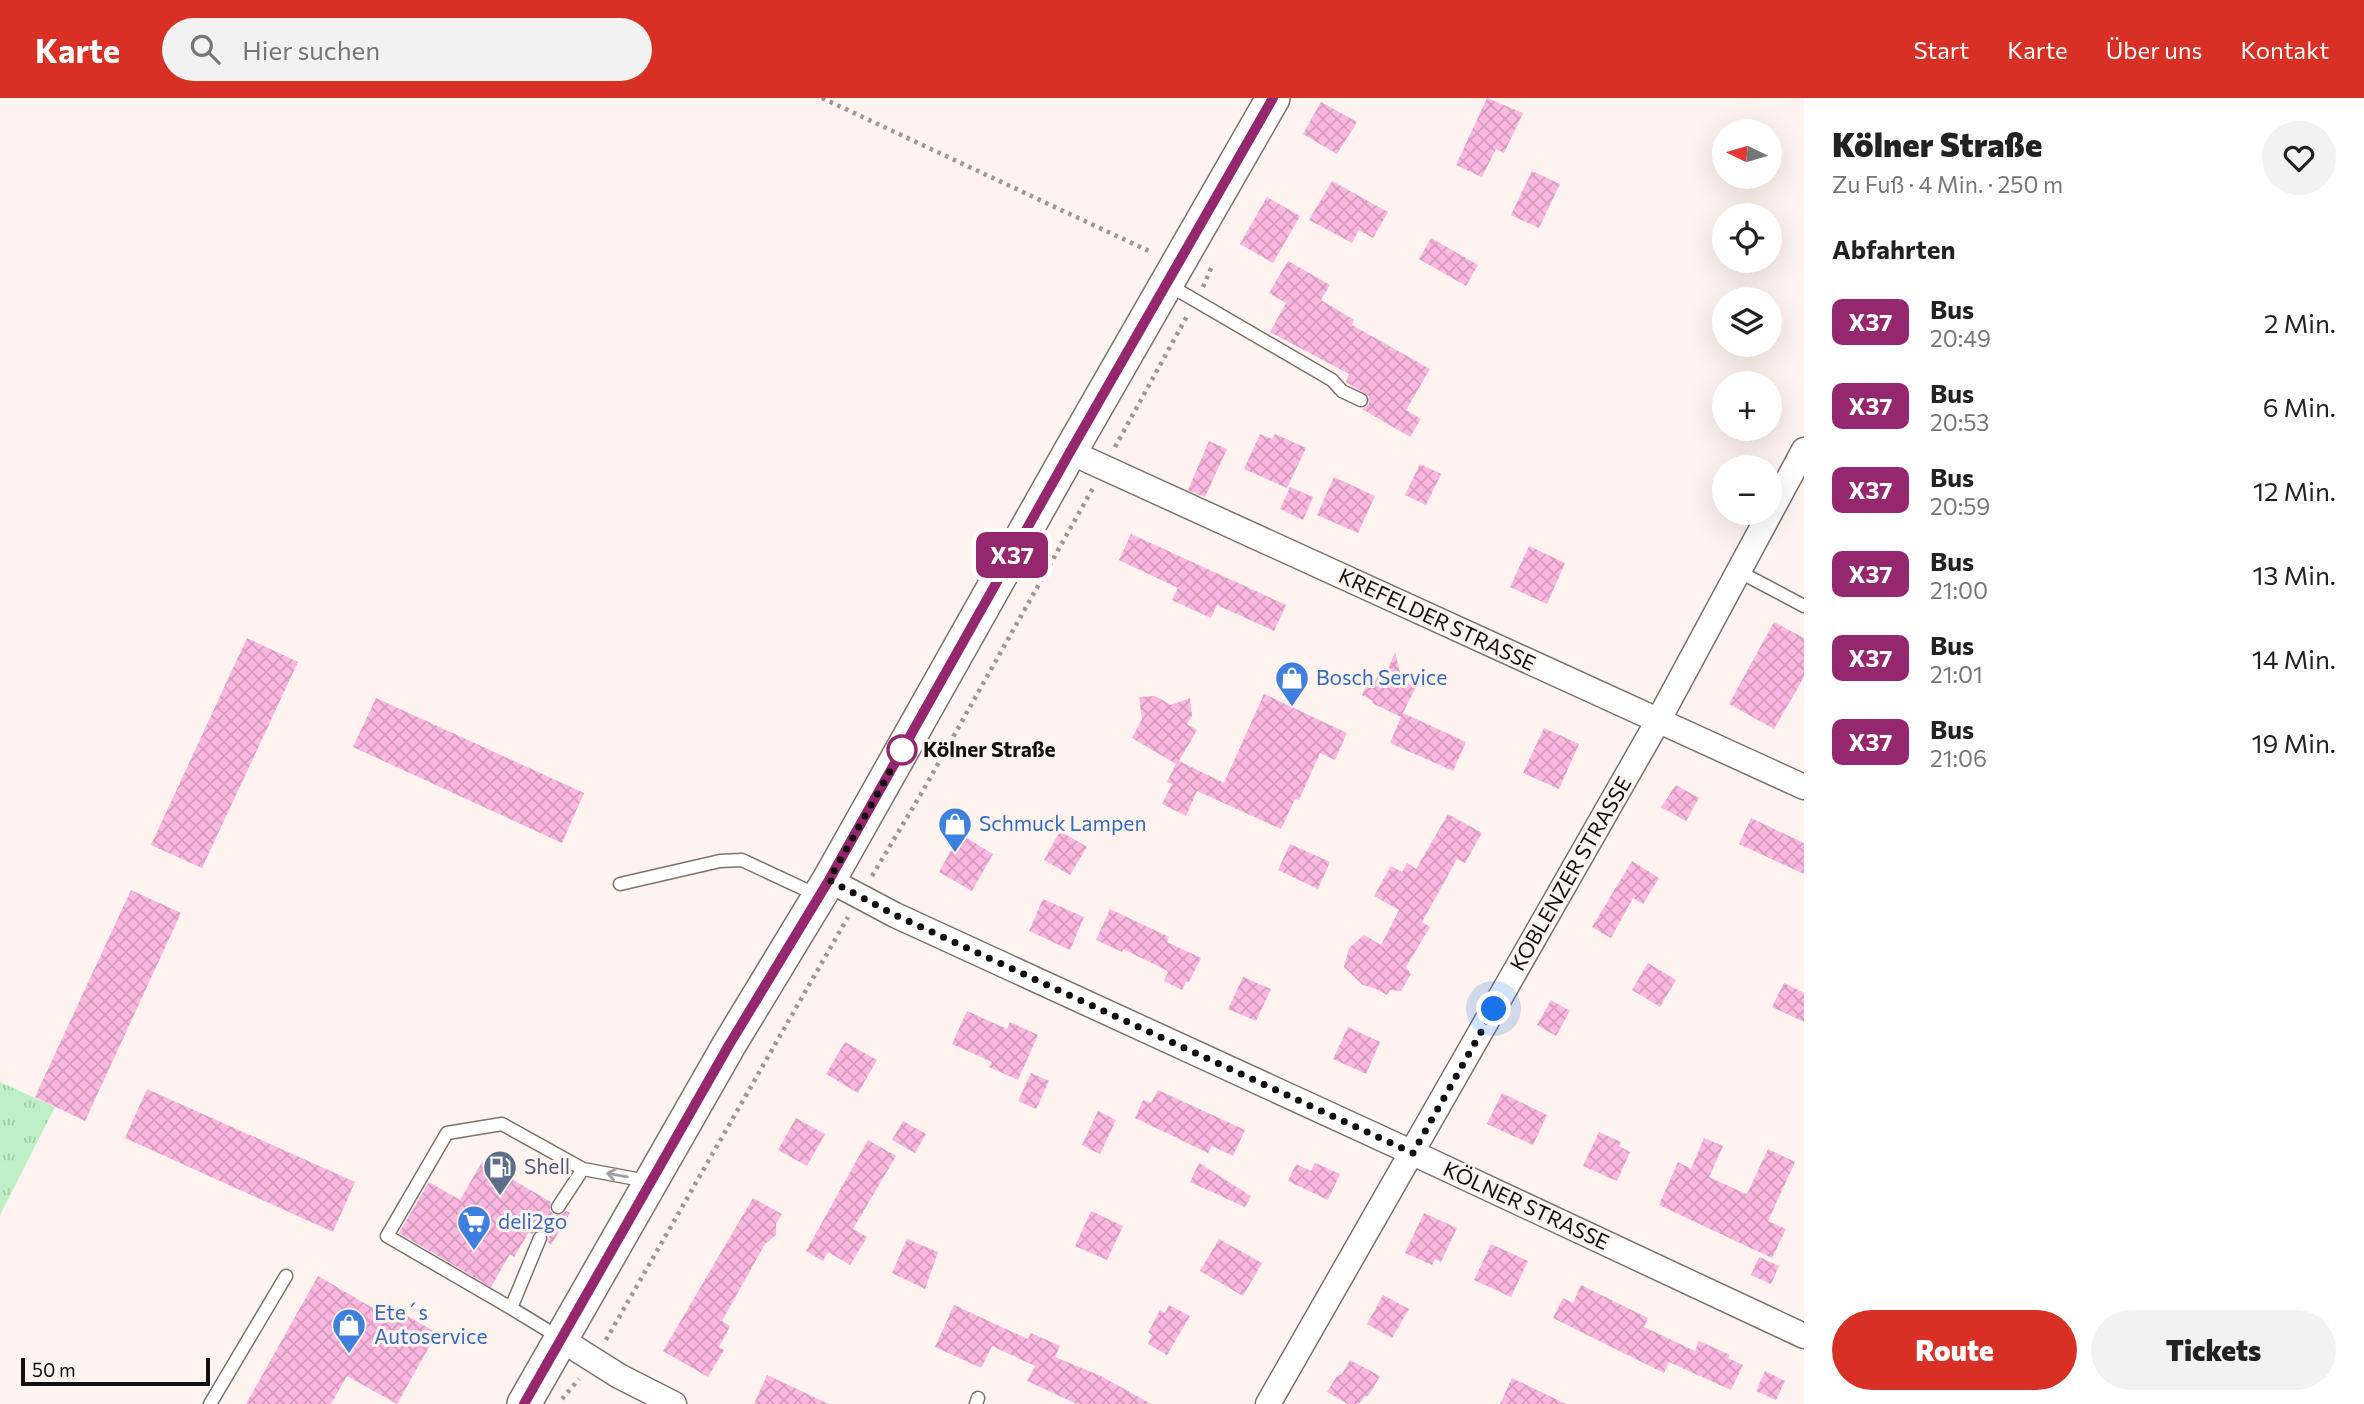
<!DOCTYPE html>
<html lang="de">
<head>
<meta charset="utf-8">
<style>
	:root { --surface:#fff; --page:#f2f2f2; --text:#222; --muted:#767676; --accent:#d93025 }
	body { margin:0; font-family:Commissioner,sans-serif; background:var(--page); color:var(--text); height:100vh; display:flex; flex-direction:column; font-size:26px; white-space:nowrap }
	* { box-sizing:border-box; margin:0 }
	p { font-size:23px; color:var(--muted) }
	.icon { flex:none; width:38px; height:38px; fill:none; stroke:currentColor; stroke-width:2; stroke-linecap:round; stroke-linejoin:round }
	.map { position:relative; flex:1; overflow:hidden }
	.panel { display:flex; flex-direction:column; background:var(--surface); width:560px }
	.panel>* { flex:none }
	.badge { padding:0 14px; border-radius:10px; font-size:24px; line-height:46px }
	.needle { width:46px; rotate:275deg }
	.tools { position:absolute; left:1712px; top:21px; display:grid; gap:14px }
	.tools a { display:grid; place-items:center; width:70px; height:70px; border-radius:50%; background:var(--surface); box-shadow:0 7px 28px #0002; font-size:35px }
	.scale { position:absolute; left:21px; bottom:18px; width:189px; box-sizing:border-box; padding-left:7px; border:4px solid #130f0e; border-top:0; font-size:19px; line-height:24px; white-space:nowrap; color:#130f0e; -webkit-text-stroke:5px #fef3ee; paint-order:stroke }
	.you { position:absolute; width:35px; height:35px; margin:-18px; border:5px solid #fff; border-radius:50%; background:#1a73e8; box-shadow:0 0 0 10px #1a73e833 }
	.map>.badge { position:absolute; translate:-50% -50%; box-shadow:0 0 0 4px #fff }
	h2 { padding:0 28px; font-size:26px; line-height:63px }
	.round { display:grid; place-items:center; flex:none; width:74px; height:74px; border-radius:37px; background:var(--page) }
	.overview { display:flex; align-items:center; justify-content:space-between; height:119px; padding:0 28px }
	h1 { font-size:33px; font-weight:800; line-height:52px }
	.cta { display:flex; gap:14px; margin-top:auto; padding:14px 28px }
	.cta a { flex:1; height:80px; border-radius:42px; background:var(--accent); color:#fff; font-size:28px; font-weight:800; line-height:80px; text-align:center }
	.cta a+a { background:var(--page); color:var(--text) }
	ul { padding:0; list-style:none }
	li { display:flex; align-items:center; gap:21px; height:84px; padding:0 28px }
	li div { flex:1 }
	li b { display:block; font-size:26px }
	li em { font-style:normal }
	li .badge { min-width:77px; font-weight:700; text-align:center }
	header { display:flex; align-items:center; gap:42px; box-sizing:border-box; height:98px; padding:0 35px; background:var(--accent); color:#fff }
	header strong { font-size:33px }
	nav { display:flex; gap:38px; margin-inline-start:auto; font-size:24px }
	.search { width:490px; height:63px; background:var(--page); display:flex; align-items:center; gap:18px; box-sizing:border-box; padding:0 24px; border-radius:38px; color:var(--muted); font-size:26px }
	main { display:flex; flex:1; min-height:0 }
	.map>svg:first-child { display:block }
</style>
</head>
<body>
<header>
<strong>Karte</strong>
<div class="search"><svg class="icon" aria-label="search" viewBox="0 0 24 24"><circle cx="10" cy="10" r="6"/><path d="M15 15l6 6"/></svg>Hier suchen</div>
<nav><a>Start</a><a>Karte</a><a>Über uns</a><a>Kontakt</a></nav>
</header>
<main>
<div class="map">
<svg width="1804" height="1306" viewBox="0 0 1804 1306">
	<defs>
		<pattern id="grass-tufts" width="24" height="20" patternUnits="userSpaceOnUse" patternTransform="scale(1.75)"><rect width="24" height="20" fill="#beefc7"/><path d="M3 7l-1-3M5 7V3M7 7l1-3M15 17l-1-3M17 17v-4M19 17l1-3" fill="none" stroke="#a2ccaa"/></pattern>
		<pattern id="building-cross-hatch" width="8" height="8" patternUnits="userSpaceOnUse" patternTransform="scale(1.75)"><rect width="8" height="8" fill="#fbb7df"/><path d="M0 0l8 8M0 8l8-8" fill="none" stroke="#d69cbe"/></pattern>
	</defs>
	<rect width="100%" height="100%" fill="#fef3ee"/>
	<path fill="url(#grass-tufts)" d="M0 984 55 1009 0 1117Z"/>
	<path fill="url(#building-cross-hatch)" d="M1487 0 1523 15 1504 55 1496 51 1482 79 1456 67Z
		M1321 4 1357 24 1337 56 1303 36Z
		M1532 73 1560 86 1539 130 1511 117Z
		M1332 83 1388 114 1373 140 1359 132 1352 145 1309 122Z
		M1267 99 1300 118 1273 165 1240 146Z
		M1431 140 1478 167 1466 188 1419 161Z
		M1288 163 1330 187 1321 202 1354 222 1352 227 1430 271 1406 312 1421 321 1410 339 1362 311 1369 306V298L1346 284 1349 276 1270 234 1286 205 1269 195Z
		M1260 336 1272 341 1275 336 1306 350 1287 390 1244 371Z
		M1209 343 1227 351 1205 399 1188 392Z
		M1420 366 1441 376 1426 407 1405 397Z
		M1334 379 1375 398 1358 435 1317 417Z
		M1290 389 1313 399 1303 422 1280 411Z
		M1131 436 1286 507 1274 533 1217 507 1211 520 1172 502 1178 490 1119 462Z
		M1529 448 1565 465 1547 506 1510 489Z
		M1774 524 1804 540V579L1774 631 1729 606Z
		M247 540 298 564 202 770 151 747Z
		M1395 554 1402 582 1416 589 1403 615 1466 644 1453 673 1390 645 1401 619 1372 605 1373 603 1362 597 1371 579 1376 582 1379 575 1385 578Z
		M1264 596 1347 635 1335 662 1320 655 1299 702 1295 701 1281 731 1197 693 1186 718 1162 706 1172 686 1167 684 1176 666 1132 640 1142 621 1139 599 1155 598 1171 607 1190 600 1192 618 1187 626 1197 632 1179 663 1224 685Z
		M376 600 584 695 562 745 353 649Z
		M1544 630 1579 646 1559 691 1523 675Z
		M1676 687 1699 700 1686 723 1661 709Z
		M1448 716 1482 735 1465 765 1457 761 1422 824 1430 829 1406 869 1411 876 1401 893 1390 892 1387 897 1376 891 1363 887 1344 869 1349 850 1364 837 1381 847 1399 812 1374 798 1391 768 1402 774 1407 765 1416 771Z
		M1751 720 1804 745V776L1739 746Z
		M1060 733 1087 749 1070 777 1044 762Z
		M960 736 993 756 972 793 939 774Z
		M1290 746 1330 764 1318 791 1278 772Z
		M1632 763 1659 780 1643 806 1633 800 1611 840 1592 829Z
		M131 792 181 815 85 1023 35 999Z
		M1043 801 1084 819 1070 852 1029 833Z
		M1110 811 1169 839 1167 844 1201 860 1189 884 1186 883 1182 892 1164 883 1168 874 1166 872 1123 851 1122 854 1096 842Z
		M1648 865 1676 882 1660 909 1632 892Z
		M1243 879 1271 891 1256 923 1228 911Z
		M1784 885 1804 895V924L1772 909Z
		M1551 902 1570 913 1556 938 1537 927Z
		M967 913 1007 931 1010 924 1038 937 1018 982 989 969 992 964 952 946Z
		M1348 929 1380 944 1366 976 1333 961Z
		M845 944 877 962 858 995 826 976Z
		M1031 975 1049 983 1036 1011 1018 1003Z
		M147 991 355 1084 333 1134 125 1040Z
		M1158 992 1245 1032 1233 1058 1212 1048 1208 1055 1135 1020 1143 1002 1151 1005Z
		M1502 995 1547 1017 1533 1047 1487 1026Z
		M1098 1013 1116 1022 1100 1056 1082 1047Z
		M796 1020 825 1036 807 1068 778 1052Z
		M903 1023 926 1036 915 1055 892 1042Z
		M1599 1034 1621 1044 1619 1048 1630 1054 1617 1083 1583 1068Z
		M1704 1040 1723 1048 1709 1079 1744 1095 1747 1096 1768 1051 1795 1064 1768 1123 1786 1131 1772 1160 1659 1107 1678 1064 1691 1071Z
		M868 1042 896 1058 853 1131 867 1139 850 1167 828 1154 823 1163 806 1153Z
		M482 1064 551 1104 550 1112 554 1117H561L566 1113 570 1115 551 1147 548 1144 549 1138 544 1132 538 1131 532 1136 529 1134 514 1159 510 1156 491 1189 399 1135 429 1084 460 1102Z
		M1199 1065 1251 1098 1245 1109 1190 1084Z
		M1315 1065 1340 1076 1328 1102 1288 1083 1296 1066 1311 1073Z
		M753 1100 782 1116 776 1126V1137L765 1146 722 1223 730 1228 719 1249 724 1252 708 1279 663 1253Z
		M1091 1113 1123 1128 1107 1162 1075 1148Z
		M1424 1115 1457 1130 1441 1164 1435 1161 1432 1167 1405 1155Z
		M907 1141 938 1154 925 1191 892 1175Z
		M1219 1141 1262 1165 1243 1198 1200 1173Z
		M1491 1146 1528 1163 1511 1199 1474 1182Z
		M1759 1159 1779 1168 1771 1186 1751 1177Z
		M318 1178 383 1216 389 1207 437 1235 397 1306 347 1278 331 1306H246Z
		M1581 1187 1648 1220 1644 1229 1695 1253 1699 1243 1730 1257 1728 1260 1743 1267 1731 1292 1669 1264 1664 1275 1553 1220 1563 1200 1573 1205Z
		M1383 1197 1409 1211 1392 1240 1367 1226Z
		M954 1207 1028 1241 1031 1235 1060 1248 1055 1259 1101 1278 1151 1306H1077L1027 1283 1035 1268 992 1248 981 1270 935 1249Z
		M1169 1207 1190 1218 1167 1257 1148 1246 1152 1237 1148 1235 1160 1212 1165 1215Z
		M1350 1262 1380 1278 1369 1297 1364 1299 1359 1306H1348L1327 1294 1337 1278 1342 1276Z
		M1765 1273 1785 1283 1776 1302 1756 1293Z
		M767 1277 829 1306H754Z
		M1512 1280 1566 1306H1500Z"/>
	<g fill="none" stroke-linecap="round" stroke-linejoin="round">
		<g stroke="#7b726e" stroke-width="15">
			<path id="service" d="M1167 186 1332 282 1342 293 1361 302
				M1738 473 1804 508
				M620 786 720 763 742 762 819 798
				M558 1109 583 1071
				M540 1140 511 1210 560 1240
				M511 1210 387 1138 447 1035 502 1026 583 1071 647 1083
				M210 1306 286 1178
				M976 1306 978 1300"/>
		</g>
		<g stroke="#7b726e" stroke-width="27">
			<path id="minor" d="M1070 354 1804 689
				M829 782 895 817 1413 1055 1804 1238
				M562 1242 619 1278 674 1306
				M1268 1306 1658 623 1804 352"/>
		</g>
		<g stroke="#7b726e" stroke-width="36">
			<path id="secondary" d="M524 1306 729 947 829 782 1070 354 1273 0"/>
		</g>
		<path stroke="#9e9693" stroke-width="4.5" stroke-dasharray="3.5 5" stroke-linecap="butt" d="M822 0 1151 154
			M1203 189 1212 168
			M1115 349 1187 218
			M872 778 921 696 1093 390
			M606 1242 848 819
			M562 1301 579 1281"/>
		<use href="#service" stroke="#fff" stroke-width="12"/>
		<use href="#minor" stroke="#fff" stroke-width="24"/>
		<use href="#secondary" stroke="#fff" stroke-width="33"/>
	</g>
	<defs><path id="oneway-shaft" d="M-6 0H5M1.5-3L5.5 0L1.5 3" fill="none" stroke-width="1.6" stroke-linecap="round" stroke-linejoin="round" transform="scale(1.75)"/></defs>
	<use stroke="#a19f9f" href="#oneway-shaft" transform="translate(617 1077) rotate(-170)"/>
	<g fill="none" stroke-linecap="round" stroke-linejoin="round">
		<g stroke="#fff" stroke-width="16">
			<path id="line" d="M524 1306 729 947 829 782 1070 354 1273 0"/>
		</g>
		<use href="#line" stroke="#95276e" stroke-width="10"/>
		<path stroke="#130f0e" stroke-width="7" stroke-dasharray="0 12.6" d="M902 652 829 782 895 817 1413 1055 1494 911"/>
	</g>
	<defs>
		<g id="shop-pin" transform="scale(1.75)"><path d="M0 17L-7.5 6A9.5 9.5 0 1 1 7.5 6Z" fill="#3f7fe0" stroke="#fef3ee"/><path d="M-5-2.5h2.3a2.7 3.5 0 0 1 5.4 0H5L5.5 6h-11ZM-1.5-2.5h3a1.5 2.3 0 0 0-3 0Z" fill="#fff"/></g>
		<g id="fuel-pin" transform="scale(1.75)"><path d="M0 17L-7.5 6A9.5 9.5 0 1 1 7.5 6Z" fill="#5c6f8a" stroke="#fef3ee"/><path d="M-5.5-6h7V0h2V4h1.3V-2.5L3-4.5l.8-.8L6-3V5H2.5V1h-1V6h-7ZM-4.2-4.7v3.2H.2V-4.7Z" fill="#fff"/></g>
		<g id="supermarket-pin" transform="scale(1.75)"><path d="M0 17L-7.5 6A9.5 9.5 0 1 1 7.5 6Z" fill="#3f7fe0" stroke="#fef3ee"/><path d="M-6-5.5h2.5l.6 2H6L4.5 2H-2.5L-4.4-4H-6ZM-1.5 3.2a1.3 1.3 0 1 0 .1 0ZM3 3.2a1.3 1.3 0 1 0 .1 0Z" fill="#fff"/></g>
	</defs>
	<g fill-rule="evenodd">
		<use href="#shop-pin" x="1292" y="580"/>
		<use href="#shop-pin" x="955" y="726"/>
		<use href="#fuel-pin" x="500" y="1069"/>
		<use href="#supermarket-pin" x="474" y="1124"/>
		<use href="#shop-pin" x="349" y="1227"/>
	</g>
	<circle fill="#fff" stroke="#95276e" stroke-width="3.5" cx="902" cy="652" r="14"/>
	<g text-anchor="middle" stroke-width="6" stroke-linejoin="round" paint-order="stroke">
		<g font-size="21" fill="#130f0e" stroke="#fef3ee">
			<text transform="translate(1437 522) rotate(25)" y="7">KREFELDER STRASSE</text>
			<text transform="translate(1571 776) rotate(-60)" y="7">KOBLENZER STRASSE</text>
			<text transform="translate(1526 1108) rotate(25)" y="7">KÖLNER STRASSE</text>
		</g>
		<g font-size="21" fill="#366cbe" stroke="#fef3ee" text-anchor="start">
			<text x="1316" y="587">Bosch Service</text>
			<text x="979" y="733">Schmuck Lampen</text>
			<text x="498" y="1131">deli2go</text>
			<text x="374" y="1222">Ete´s<tspan x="374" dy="24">Autoservice</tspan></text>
		</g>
		<g font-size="21" font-weight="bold" fill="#130f0e" stroke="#fef3ee" text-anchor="start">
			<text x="923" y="659">Kölner Straße</text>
		</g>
		<g font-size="21" fill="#4e5e75" stroke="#fef3ee" text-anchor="start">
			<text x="524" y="1076">Shell</text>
		</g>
	</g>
</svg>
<div class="tools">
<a><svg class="needle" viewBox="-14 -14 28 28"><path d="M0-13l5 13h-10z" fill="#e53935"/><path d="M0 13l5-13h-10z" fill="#767676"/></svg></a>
<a><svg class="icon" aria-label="locate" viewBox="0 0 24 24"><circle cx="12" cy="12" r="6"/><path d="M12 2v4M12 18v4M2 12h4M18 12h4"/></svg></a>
<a><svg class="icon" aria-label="layers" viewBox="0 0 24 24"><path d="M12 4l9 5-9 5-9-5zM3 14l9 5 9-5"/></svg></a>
<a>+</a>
<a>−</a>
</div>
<div class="scale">50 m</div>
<div class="you" style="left:1494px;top:911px"></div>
<b class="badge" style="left:1012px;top:457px;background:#95276e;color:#fff">X37</b>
</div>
<section class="panel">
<div class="overview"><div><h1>Kölner Straße</h1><p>Zu Fuß · 4 Min. · 250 m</p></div><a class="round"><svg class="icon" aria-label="heart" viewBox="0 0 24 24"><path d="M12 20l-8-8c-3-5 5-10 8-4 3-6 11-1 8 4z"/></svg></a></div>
<h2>Abfahrten</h2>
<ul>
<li><span class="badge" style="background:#95276e;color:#fff">X37</span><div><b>Bus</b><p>20:49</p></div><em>2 Min.</em></li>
<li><span class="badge" style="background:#95276e;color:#fff">X37</span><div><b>Bus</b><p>20:53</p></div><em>6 Min.</em></li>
<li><span class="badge" style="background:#95276e;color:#fff">X37</span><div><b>Bus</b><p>20:59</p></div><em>12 Min.</em></li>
<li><span class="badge" style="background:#95276e;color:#fff">X37</span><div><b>Bus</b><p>21:00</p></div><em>13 Min.</em></li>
<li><span class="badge" style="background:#95276e;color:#fff">X37</span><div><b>Bus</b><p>21:01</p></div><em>14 Min.</em></li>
<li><span class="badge" style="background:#95276e;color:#fff">X37</span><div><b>Bus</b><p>21:06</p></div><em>19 Min.</em></li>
</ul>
<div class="cta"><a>Route</a><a>Tickets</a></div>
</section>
</main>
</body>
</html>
